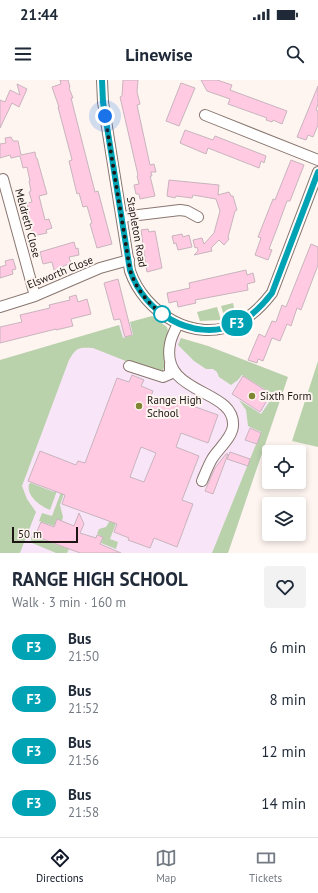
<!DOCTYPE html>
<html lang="en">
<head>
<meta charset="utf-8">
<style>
	:root { --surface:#fff; --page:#f2f2f3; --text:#1f2937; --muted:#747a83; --line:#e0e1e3; --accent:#111827 }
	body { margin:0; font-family:"PT Sans",sans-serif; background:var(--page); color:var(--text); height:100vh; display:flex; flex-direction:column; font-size:15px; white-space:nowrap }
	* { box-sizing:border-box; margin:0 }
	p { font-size:13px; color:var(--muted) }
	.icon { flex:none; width:22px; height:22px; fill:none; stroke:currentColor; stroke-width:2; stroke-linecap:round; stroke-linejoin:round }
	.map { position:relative; height:473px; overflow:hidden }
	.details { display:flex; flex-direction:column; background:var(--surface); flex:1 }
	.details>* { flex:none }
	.badge { padding:0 8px; border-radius:13px; font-size:14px; line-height:26px }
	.tools { position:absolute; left:262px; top:365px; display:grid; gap:8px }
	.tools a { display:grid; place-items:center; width:44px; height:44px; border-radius:4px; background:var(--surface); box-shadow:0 2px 6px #0003; font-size:20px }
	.scale { position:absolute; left:12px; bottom:10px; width:66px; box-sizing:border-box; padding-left:4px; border:2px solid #1e1614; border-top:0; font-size:11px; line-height:14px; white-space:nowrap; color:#1e1614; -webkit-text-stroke:3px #fef5f1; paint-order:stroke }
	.you { position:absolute; width:20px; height:20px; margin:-10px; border:3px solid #fff; border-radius:50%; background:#1a73e8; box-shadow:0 0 0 6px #1a73e833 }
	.map>.badge { position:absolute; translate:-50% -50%; box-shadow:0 0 0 2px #fff }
	.round { display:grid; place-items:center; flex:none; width:42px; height:42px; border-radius:4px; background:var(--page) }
	.summary { display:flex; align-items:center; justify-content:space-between; height:68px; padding:0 12px }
	h1 { font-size:19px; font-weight:700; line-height:30px }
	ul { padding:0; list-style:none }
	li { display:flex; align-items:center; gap:12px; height:52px; padding:0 12px }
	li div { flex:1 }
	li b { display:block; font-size:15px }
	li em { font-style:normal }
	li .badge { min-width:44px; font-weight:700; text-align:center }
	.status { display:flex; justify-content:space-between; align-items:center; height:28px; padding:0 20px; background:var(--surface); direction:ltr }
	.status svg { height:11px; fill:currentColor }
	header { display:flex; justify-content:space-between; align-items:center; height:52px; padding:0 12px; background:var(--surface); font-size:18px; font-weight:700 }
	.tabs { display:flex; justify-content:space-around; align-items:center; height:56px; border-top:1px solid var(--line); background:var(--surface); font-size:11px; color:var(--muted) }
	.tabs a { display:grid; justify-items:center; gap:2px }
	.tabs .active { color:var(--accent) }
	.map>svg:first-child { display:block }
</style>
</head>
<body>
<div class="status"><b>21:44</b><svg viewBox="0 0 49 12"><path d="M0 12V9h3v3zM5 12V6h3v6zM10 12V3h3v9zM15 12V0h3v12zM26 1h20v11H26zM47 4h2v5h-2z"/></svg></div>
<header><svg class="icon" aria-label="menu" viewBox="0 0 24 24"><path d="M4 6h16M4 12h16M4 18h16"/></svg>Linewise<svg class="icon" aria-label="search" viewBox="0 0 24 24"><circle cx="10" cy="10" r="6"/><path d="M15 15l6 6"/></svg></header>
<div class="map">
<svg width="318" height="473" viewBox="0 0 318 473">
	<rect width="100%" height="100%" fill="#fef5f1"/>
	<path fill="#f8e6f8" d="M152 236 167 247 168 251 183 259 208 266 288 297 228 473H0V280Z"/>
	<path fill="#bad2ab" d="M233 223 236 236 225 239 221 226Z
		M217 227 221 240 200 241 197 232Z
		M152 236 167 247 168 251 164 274 166 283 161 295 93 268C78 267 76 268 69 280L22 406 27 419 36 432 20 473H0V280L119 245 123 258 133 255 130 242Z
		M181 258 208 266 288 297 228 473H212L261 352 248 346 246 330 239 320 261 334 274 315 242 295 238 300 231 305 219 297 217 292 213 289H206L194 281 178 265Z
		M318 281V367L292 361Z
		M60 396 62 397 50 430C40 426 26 416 29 404L31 403 54 412Z
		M66 399H69L60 425 63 437 62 441 57 439 54 446 39 441 42 433 52 436Z
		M125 400 128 412 110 459 118 462 116 469 101 463 103 457 97 454 99 449 106 447 109 442Z
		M32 456 69 469 67 473H56L32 463 31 459Z"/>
	<path fill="#ffcae2" stroke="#c8b4bd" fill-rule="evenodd" d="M60 0H68L70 7 69 8 73 18H71L87 81 95 112 98 111 112 164 97 168 90 144 92 143 87 126 83 127 79 113 77 114 69 81 72 80 71 76 58 27H59L52 7 61 4Z
		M123 0H138L137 12 140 24 137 25 150 85 154 84 156 92H151L152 96H150L155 116 140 119 139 114H136L134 105 139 104 137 96 138 95 120 17 122 16Z
		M201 0H217L232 5 230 10 287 31 282 44 273 40 272 42 266 40 267 38 228 24 230 19 207 11Z
		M181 3 195 8 179 46 166 41Z
		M17 4 27 9 19 27 12 23 0 48V20L5 22 10 10 20 15Z
		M318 6V24L316 30 318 31V45L313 57 308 55 306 60 297 57Z
		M185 50 213 60 215 56 266 76 264 83 261 81 259 88 208 68 206 74 180 63Z
		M11 57 13 61H18L21 75 35 72 36 78H37L47 114 39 116 45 140 49 139 52 148 46 150 47 153 33 156 29 140 28 141 26 134 29 133 27 123 32 122 29 112 31 111 29 101H30L27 87 23 88 20 76 11 78 10 75 0 78V64L6 63 5 58Z
		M291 80 304 85 290 121H287L276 151 269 169 272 170 268 180 255 175 261 158 258 157 273 119 275 120Z
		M169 100 219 105 218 115 229 112 231 116H233L237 130 235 131 231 146 228 157 229 159 224 165 219 160 211 168 212 171 194 175 198 171 197 167 195 168 193 160 202 158 204 164 214 153 220 131 216 119 193 115 192 118 176 116 175 118 167 116Z
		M148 149 149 152 155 151 162 188 147 192 141 150Z
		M182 154 183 157 189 155 192 167 178 170 176 163 174 164 172 156Z
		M74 162 76 169 78 168 79 175 69 177 71 183 54 190 52 182 43 184 40 172Z
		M311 164 318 167V185L301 230 297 228 291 246 287 244 280 261 272 258 263 281 258 279 257 283 248 280 259 254 265 257 272 241 276 242 282 225 286 227Z
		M13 179 16 189 12 190 13 194 0 198V187L6 185 5 181Z
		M246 190 247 195 253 193 255 202 247 204 248 210 195 220 196 223 178 227 177 221 169 223 167 213 190 208 189 203Z
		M118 199 132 255 125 257 120 239 114 240 104 203Z
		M76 215 78 222 87 219 91 234 71 239 73 246 56 250V249L0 263V247L22 242 20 235 50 228 49 225 70 220 69 217Z
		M132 295 144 300 141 306 153 311 151 316 171 324 173 319 218 335 208 363 181 353 176 367 199 376 182 420 193 424 177 467 154 458 150 468 128 460 129 458 114 452 117 444 62 424 65 415 28 401 40 371 76 385 78 381 85 383 117 298 129 302ZM141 367 156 373 144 402 130 397Z
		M243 296 271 314 260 332 232 314Z
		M250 348 261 353 257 364 245 360Z
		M230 372 250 379 248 386 227 379Z
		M226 374H228L213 414 205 411 215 388Z
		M79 433 84 444 80 453 96 458 97 455 103 457 100 464 121 473H80L35 456 41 442 54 447 57 439 74 446Z"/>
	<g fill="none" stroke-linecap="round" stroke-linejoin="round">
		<g stroke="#89766f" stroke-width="12">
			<path id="minor" d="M102 0 103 22 130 191C144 232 194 265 238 243 252 236 262 226 272 213L318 92
				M205 35 318 80
				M3 99 35 216
				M122 137 180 130 187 131 198 137
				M0 227 35 216 100 188 129 180
				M178 244C175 250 171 257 170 264 160 316 236 308 233 346 232 358 218 369 212 379 208 386 205 394 202 401
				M129 286 163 297 170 294V284"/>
		</g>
		<use href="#minor" stroke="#fff" stroke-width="10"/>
	</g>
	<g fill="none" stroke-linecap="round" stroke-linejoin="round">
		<g stroke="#fff" stroke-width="9">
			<path id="line" d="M102 0 103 22 130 190C144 233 192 262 235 245 250 238 262 226 272 213L318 92"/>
		</g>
		<use href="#line" stroke="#00a3b4" stroke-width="6"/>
		<path stroke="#1e1614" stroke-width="4" stroke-dasharray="0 7.2" d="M105 36 130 190C136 209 147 222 162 234"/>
	</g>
	<circle fill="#fff" stroke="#00a3b4" stroke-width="2" cx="162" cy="234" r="8"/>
	<g fill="#7f8530" stroke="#fef5f1" stroke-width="1.5">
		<circle cx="252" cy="316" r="4"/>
		<circle cx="139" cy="326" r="4"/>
	</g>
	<g text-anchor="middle" stroke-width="4" stroke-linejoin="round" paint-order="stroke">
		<g font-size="11" fill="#1e1614" stroke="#fef5f1">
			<text transform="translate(28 143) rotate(75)" y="4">Meldreth Close</text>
			<text transform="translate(137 152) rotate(80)" y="4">Stapleton Road</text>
			<text transform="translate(60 192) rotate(-22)" y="4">Elsworth Close</text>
		</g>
		<g font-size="11" fill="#1e1614" stroke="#fef5f1" text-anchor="start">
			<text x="260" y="320">Sixth Form</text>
			<text x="147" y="324">Range High<tspan x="147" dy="13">School</tspan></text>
		</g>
	</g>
</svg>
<div class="tools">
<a><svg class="icon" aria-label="locate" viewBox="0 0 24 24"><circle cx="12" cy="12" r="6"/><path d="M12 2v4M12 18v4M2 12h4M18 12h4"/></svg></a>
<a><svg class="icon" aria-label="layers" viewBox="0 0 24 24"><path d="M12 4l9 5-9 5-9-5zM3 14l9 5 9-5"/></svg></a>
</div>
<div class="scale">50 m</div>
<div class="you" style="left:105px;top:36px"></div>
<b class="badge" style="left:237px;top:243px;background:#00a3b4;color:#fff">F3</b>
</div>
<section class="details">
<div class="summary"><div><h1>RANGE HIGH SCHOOL</h1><p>Walk · 3 min · 160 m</p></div><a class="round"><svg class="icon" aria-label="heart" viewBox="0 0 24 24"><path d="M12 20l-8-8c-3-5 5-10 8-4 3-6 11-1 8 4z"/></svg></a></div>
<ul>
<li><span class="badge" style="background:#00a3b4;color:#fff">F3</span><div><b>Bus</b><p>21:50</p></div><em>6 min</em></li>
<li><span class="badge" style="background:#00a3b4;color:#fff">F3</span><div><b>Bus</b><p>21:52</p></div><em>8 min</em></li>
<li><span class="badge" style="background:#00a3b4;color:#fff">F3</span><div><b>Bus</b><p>21:56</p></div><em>12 min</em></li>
<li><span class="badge" style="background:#00a3b4;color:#fff">F3</span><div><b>Bus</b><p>21:58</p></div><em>14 min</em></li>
</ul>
</section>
<nav class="tabs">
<a class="active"><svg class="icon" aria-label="directions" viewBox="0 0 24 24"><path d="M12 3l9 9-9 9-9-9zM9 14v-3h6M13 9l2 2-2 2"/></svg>Directions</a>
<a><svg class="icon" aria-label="map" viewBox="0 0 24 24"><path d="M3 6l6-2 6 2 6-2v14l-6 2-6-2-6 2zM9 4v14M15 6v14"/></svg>Map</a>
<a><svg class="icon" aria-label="tickets" viewBox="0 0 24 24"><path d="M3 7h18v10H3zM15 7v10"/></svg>Tickets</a>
</nav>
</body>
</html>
